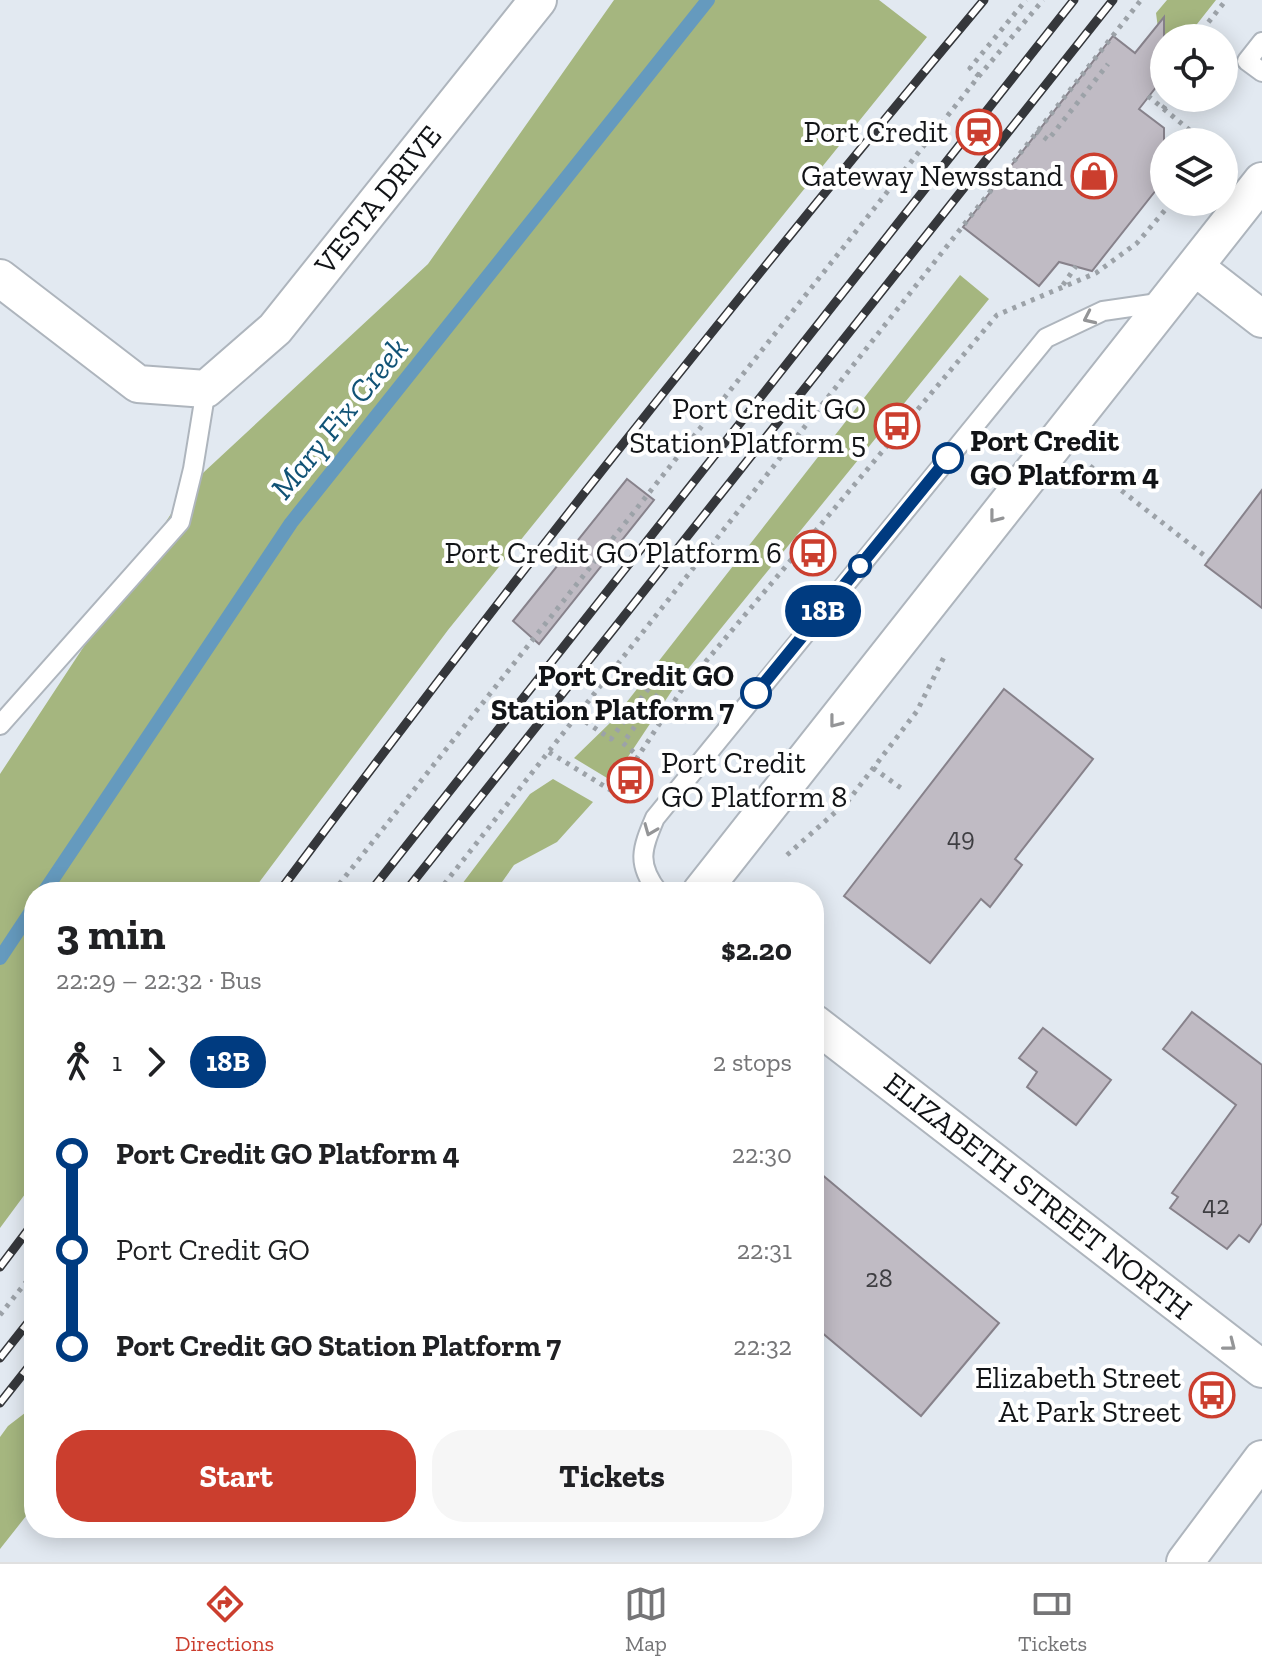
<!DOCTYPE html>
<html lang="en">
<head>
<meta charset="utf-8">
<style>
	:root { --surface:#fff; --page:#f6f6f6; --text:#202124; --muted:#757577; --line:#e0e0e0; --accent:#cb3e2e }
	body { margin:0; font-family:"Zilla Slab",serif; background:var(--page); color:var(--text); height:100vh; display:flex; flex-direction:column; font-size:30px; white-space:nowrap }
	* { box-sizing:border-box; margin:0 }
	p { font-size:26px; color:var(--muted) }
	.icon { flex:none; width:44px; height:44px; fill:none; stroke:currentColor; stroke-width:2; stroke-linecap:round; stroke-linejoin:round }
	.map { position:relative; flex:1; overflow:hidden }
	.sheet { position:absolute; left:24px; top:882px; width:800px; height:656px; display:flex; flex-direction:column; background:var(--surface); border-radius:32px; box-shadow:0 4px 20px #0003 }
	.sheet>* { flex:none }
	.badge { padding:0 16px; border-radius:26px; font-size:28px; line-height:52px }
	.tools { position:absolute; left:1150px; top:24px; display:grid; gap:16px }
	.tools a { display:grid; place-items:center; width:88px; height:88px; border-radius:50%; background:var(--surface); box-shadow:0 4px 20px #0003; font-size:40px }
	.map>.badge { position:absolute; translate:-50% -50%; box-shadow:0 0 0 4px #fff }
	.legs { display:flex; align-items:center; gap:12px; height:88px; padding:0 32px; font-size:26px }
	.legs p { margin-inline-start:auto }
	.headline { display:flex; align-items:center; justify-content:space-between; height:136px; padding:0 32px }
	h1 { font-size:44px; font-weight:700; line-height:60px }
	.cta { display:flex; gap:16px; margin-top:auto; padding:16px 32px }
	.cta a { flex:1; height:92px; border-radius:32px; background:var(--accent); color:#fff; font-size:32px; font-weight:700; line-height:92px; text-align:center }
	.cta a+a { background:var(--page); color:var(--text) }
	ul { padding:0 32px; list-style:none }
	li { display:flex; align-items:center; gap:28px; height:96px; font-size:30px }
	li i { display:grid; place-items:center; width:12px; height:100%; margin:0 10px; background:currentColor }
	li i::after { content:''; width:20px; height:20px; margin:-10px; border:6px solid; border-radius:50%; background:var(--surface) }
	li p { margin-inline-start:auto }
	li:first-child i { background:linear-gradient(#0000 50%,currentColor 0) }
	li:last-child i { background:linear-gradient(currentColor 50%,#0000 0) }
	.menu { display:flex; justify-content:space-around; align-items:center; height:112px; border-top:2px solid var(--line); background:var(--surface); font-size:22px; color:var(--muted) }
	.menu a { display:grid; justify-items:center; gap:4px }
	.menu .selected { color:var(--accent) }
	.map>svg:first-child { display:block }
</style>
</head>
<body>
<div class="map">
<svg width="1262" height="1562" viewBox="0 0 1262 1562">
	<rect width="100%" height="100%" fill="#e2e9f1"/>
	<path fill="#a5b67f" d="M614 0H879L927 37 448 630 252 892H34V1182L0 1228V774L190 485 428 264Z
		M1167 0H1216L1186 38 1159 36 1156 13Z
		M960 275 989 299 679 680 612 781 574 758 612 721Z
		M553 779 593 802 557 842 514 865 495 892H456L530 794Z
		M34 1406V1506L0 1549V1437L8 1426Z"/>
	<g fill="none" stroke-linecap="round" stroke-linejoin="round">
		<path stroke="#659abe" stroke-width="14" d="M44 892 291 523 708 0
			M0 958 34 907"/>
	</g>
	<path fill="#c0bbc4" stroke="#87828b" stroke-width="2" d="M1164 17V77L1139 109 1164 128V180L1092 271 1059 262 1039 286 963 227 1113 36 1135 53Z
		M627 479 654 500 539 644 513 621Z
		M1262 490V608L1205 565Z
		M1004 689 1093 759 1015 859 1022 865 990 907 981 899 930 963 844 896Z
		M1192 1012 1262 1065V1223L1249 1242 1239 1235 1227 1249 1170 1208 1178 1197 1172 1193 1236 1105 1163 1049Z
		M1043 1028 1111 1080 1076 1125 1027 1087 1037 1072 1019 1058Z
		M814 1168 999 1323 921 1416 814 1326Z"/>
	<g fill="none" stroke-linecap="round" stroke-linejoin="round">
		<g stroke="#aeb5bd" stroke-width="22">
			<path id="lane" d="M1262 42 1247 61 1262 72
				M0 725 180 522 193 469 206 389
				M658 892C636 863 642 849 655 818L1046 338 1103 311 1165 302"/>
		</g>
		<g stroke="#aeb5bd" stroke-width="40">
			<path id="street" d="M1195 267 1262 319
				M0 278 138 384 206 389 275 329 538 0
				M701 892 1262 181
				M814 1023 1262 1369
				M1185 1562 1262 1459"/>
		</g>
		<path stroke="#9ca2a8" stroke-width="5" stroke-dasharray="4 6" stroke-linecap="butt" d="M1196 38 1226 0
			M979 76 970 68 1026 0
			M1148 96 1204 142
			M1163 109 1171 98
			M1036 131 1048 140 1108 64
			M1172 142 1192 132
			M1063 285 1076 266
			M1090 466 1209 559
			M577 716 611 739 666 665 678 666 623 743 638 756
			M549 752 630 802
			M873 768 901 788
			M614 793 681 691 997 315 1096 273 1137 243 1172 202
			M787 855 848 801 917 711 945 655
			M333 892 979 76 1043 0
			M438 892 1141 0
			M0 1315 34 1272"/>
		<use href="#lane" stroke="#fff" stroke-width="18"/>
		<use href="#street" stroke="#fff" stroke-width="36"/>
		<g stroke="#35373b" stroke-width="9">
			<path id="rail" d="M279 892C505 588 741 291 984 0
				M370 892 1074 0
				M405 892 1113 0
				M0 1267 34 1222
				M0 1358 34 1315
				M0 1403 34 1360"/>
		</g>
		<use href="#rail" stroke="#fff" stroke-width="6" stroke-dasharray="18" stroke-linecap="butt"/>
	</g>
	<defs><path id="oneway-chevron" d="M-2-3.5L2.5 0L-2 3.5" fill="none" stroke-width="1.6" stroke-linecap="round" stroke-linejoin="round" transform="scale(2)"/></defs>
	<g stroke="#949597">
		<use href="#oneway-chevron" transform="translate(1089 318) rotate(155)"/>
		<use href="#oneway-chevron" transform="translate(995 517) rotate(128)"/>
		<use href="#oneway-chevron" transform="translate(835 722) rotate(128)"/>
		<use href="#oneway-chevron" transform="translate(650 830) rotate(112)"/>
		<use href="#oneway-chevron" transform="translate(1230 1345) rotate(38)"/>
	</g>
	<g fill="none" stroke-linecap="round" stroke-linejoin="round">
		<g stroke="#fff" stroke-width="18">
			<path id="line-1" d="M756 693 948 458"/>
		</g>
		<use href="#line-1" stroke="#003b80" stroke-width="12"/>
	</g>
	<defs>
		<g id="station-ring" transform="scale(2.3)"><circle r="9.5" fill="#fff" stroke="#cb3e2e" stroke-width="1.5"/><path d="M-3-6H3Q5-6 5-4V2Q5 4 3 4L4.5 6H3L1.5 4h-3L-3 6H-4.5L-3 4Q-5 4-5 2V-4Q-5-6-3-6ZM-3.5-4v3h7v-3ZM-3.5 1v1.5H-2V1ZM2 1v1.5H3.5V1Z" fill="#cb3e2e"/></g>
		<g id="shop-ring" transform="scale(2.3)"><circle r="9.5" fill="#fff" stroke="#cb3e2e" stroke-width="1.5"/><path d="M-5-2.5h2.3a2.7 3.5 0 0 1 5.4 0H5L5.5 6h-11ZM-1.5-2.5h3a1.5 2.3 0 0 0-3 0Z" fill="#cb3e2e"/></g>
		<g id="bus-ring" transform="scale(2.3)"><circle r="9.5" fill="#fff" stroke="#cb3e2e" stroke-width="1.5"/><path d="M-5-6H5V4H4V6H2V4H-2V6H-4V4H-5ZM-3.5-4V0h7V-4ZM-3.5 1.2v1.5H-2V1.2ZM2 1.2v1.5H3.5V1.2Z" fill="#cb3e2e"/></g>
	</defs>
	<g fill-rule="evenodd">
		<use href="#station-ring" x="979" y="132"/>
		<use href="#shop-ring" x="1094" y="176"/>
		<use href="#bus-ring" x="897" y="426"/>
		<use href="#bus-ring" x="813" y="553"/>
		<use href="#bus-ring" x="630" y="780"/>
		<use href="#bus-ring" x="1212" y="1395"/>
	</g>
	<g fill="#fff" stroke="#003b80" stroke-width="4">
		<circle cx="948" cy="458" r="14"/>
		<circle cx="860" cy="566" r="10"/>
		<circle cx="756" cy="693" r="14"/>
	</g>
	<g text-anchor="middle" stroke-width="8" stroke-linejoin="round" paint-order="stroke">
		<g font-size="26" fill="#3e3e42">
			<text x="961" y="846">49</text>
			<text x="1216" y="1214">42</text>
			<text x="879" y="1287">28</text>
		</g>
		<g font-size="30" fill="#121417" stroke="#fff" text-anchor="end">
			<text x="948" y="142">Port Credit</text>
			<text x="1063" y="186">Gateway Newsstand</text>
			<text x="866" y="419">Port Credit GO<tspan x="866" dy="34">Station Platform 5</tspan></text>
			<text x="782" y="563">Port Credit GO Platform 6</text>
			<text x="661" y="773" text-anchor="start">Port Credit<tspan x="661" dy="34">GO Platform 8</tspan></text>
			<text x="1181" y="1388">Elizabeth Street<tspan x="1181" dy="34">At Park Street</tspan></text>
		</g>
		<g font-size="30" fill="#121417" stroke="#fff">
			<text transform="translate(378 200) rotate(-51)" y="10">VESTA DRIVE</text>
			<text transform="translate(1038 1196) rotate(38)" y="10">ELIZABETH STREET NORTH</text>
		</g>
		<g font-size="30" font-weight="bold" fill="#121417" stroke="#fff" text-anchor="start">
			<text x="970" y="451">Port Credit<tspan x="970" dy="34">GO Platform 4</tspan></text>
			<text x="734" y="686" text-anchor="end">Port Credit GO<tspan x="734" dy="34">Station Platform 7</tspan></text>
		</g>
		<g font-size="32" font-style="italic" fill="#115376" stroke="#fff">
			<text transform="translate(339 418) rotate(-51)" y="11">Mary Fix Creek</text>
		</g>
	</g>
</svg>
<div class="tools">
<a><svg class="icon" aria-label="locate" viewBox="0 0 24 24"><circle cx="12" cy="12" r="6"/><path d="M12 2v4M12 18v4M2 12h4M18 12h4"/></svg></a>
<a><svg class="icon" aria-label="layers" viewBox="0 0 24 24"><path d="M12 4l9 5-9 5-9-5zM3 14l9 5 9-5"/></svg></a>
</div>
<b class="badge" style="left:823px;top:611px;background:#003b80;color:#fff">18B</b>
<section class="sheet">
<div class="headline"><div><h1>3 min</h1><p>22:29 – 22:32 · Bus</p></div><b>$2.20</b></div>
<div class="legs"><svg class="icon" aria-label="walk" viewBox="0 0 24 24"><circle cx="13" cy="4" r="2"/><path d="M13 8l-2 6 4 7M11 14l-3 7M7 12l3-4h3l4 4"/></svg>1<svg class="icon" aria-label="forward" viewBox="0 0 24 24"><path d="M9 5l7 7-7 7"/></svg><b class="badge" style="background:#003b80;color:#fff">18B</b><p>2 stops</p></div>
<ul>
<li><i style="color:#003b80"></i><b>Port Credit GO Platform 4</b><p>22:30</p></li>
<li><i style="color:#003b80"></i><span>Port Credit GO</span><p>22:31</p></li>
<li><i style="color:#003b80"></i><b>Port Credit GO Station Platform 7</b><p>22:32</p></li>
</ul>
<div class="cta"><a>Start</a><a>Tickets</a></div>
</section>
</div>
<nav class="menu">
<a class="selected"><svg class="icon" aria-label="directions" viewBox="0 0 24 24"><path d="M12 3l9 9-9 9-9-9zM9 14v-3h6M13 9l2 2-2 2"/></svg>Directions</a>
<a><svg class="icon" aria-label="map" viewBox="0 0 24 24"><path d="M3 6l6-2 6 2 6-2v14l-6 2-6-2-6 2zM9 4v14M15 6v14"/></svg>Map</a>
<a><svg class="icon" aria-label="tickets" viewBox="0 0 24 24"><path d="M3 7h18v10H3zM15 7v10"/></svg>Tickets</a>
</nav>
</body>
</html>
